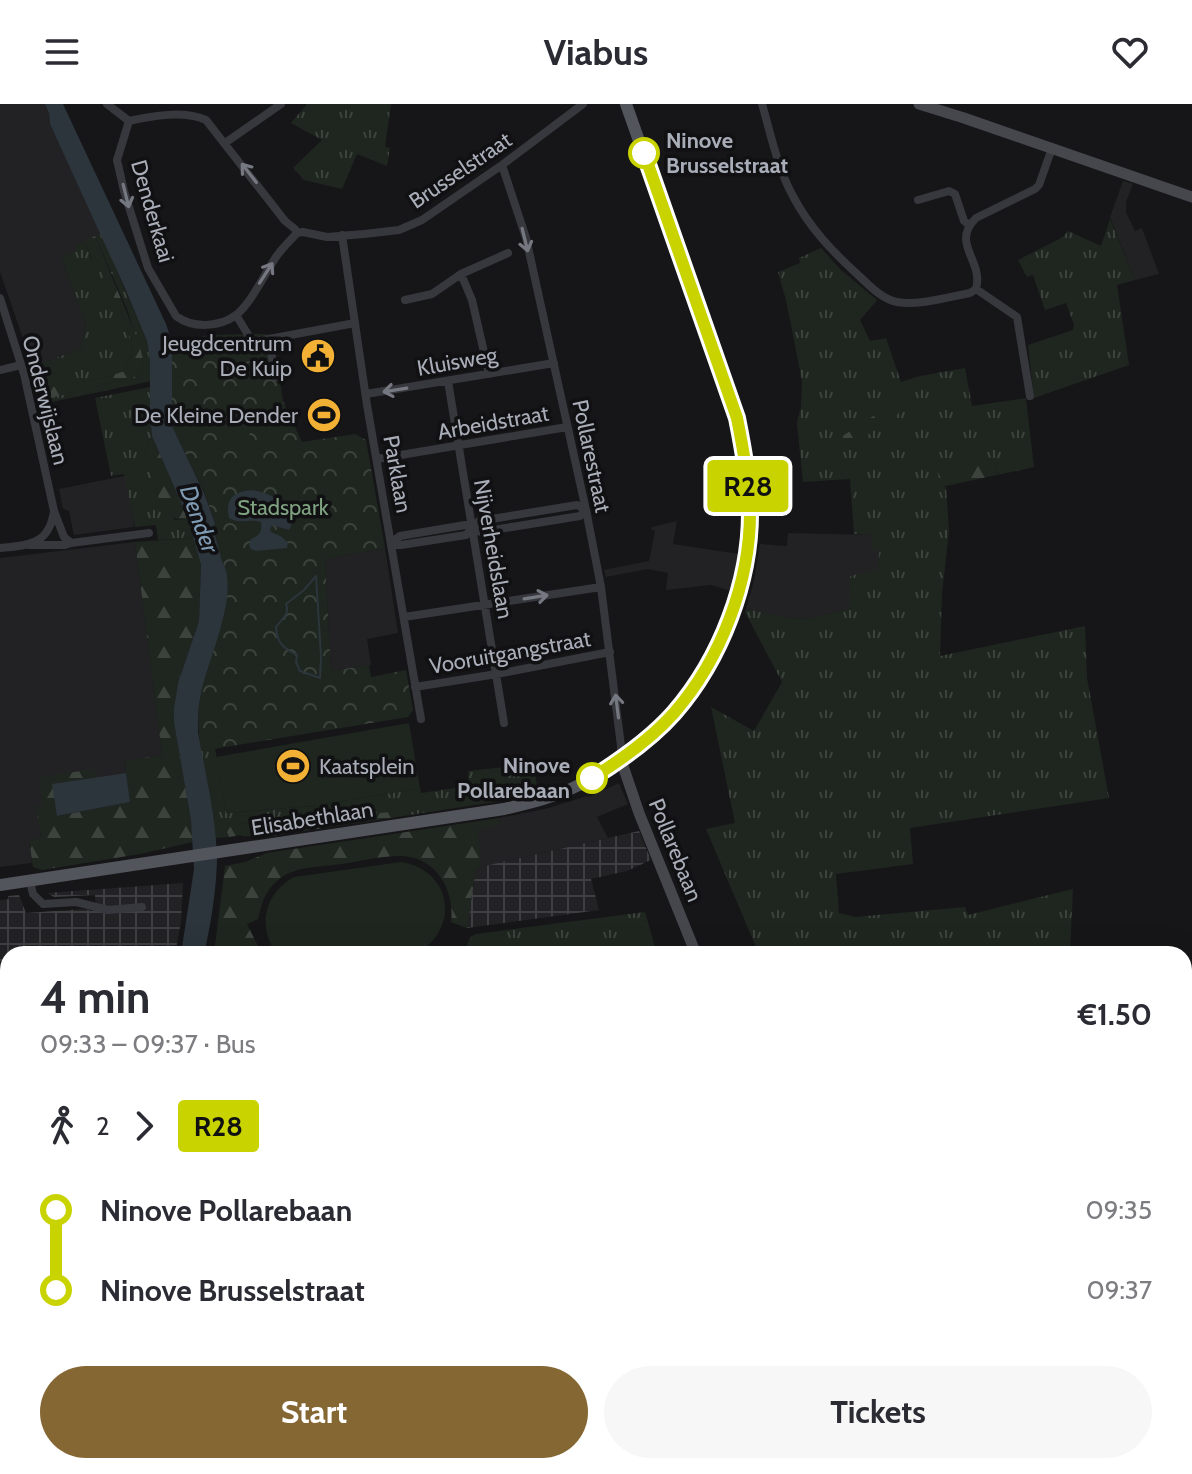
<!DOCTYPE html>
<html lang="en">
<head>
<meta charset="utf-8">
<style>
	:root { --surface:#fff; --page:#f7f7f7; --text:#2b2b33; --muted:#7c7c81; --accent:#856733 }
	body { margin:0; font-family:Cabin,sans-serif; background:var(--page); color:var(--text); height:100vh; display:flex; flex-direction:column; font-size:30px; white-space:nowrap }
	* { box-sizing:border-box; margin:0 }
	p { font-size:26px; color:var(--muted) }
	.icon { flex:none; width:44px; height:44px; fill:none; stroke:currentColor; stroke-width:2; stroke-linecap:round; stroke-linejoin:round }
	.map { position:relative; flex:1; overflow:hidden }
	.panel { position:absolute; left:0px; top:842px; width:1192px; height:528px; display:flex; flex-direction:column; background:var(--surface); border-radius:24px 24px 0 0; box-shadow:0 8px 32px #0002 }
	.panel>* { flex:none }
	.badge { padding:0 16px; border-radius:6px; font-size:28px; line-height:52px }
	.map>.badge { position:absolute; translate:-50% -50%; box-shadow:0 0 0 4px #fff }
	.legs { display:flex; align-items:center; gap:12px; height:88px; padding:0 40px; font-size:26px }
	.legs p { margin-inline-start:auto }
	.head { display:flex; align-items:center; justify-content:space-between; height:136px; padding:0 40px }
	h1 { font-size:44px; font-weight:700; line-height:60px }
	.action { display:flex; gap:16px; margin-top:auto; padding:16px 40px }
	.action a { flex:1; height:92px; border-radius:48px; background:var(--accent); color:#fff; font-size:32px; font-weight:700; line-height:92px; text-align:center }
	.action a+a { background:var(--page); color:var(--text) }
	ul { padding:0 40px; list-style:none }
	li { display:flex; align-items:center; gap:28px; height:80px; font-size:30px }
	li i { display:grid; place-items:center; width:12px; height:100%; margin:0 10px; background:currentColor }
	li i::after { content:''; width:20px; height:20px; margin:-10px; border:6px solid; border-radius:50%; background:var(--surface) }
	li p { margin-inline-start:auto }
	li:first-child i { background:linear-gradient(#0000 50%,currentColor 0) }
	li:last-child i { background:linear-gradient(currentColor 50%,#0000 0) }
	header { display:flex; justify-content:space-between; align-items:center; height:104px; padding:0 40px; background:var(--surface); font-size:36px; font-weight:700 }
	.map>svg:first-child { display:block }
</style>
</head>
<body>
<header><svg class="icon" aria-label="menu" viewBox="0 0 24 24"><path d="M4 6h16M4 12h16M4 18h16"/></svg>Viabus<svg class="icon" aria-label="heart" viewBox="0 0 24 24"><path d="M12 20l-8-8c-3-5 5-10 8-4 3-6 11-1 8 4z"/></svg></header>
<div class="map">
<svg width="1192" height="1370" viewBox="0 0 1192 1370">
	<defs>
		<pattern id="industrial-grid" width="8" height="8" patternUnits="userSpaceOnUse" patternTransform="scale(2)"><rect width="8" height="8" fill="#222225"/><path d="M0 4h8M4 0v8" fill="none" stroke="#3f3f43"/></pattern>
		<pattern id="grass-tufts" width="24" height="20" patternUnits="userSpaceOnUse" patternTransform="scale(2)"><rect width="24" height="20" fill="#1e261f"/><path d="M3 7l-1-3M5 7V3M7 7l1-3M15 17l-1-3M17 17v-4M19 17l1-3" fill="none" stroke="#3c433d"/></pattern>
		<pattern id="forest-firs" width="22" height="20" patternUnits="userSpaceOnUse" patternTransform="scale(2)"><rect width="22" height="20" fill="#1e261f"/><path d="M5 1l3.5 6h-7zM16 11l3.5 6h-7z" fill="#3c433d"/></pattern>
		<pattern id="park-crowns" width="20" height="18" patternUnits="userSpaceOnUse" patternTransform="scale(2)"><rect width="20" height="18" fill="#1e261f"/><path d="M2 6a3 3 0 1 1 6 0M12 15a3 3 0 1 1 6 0" fill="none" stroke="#3c433d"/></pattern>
	</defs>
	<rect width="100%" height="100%" fill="#161618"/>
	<path fill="#222225" d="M0 0H45L49 9 50 20 101 130 76 142V146L61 153 86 221 81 244 33 263 0 168Z
		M1123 77 1133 80 1126 98V108L1135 127 1142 124 1159 170 1135 176 1110 113Z
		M129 371 134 423 74 431 69 407 63 405 59 385Z
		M677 417 673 440 739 450 731 487 711 481 666 486 668 469 648 465 606 473 604 466 649 457 655 427 651 425 652 423Z
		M788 429 873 431 879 446 878 465 849 505 808 515 790 514 746 505 754 476 760 440 787 442Z
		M135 438 162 651 125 657 126 669 95 674V665L43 702H37L41 735 29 736 32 759 0 763V454Z
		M385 444 398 529 367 535 371 561 331 567 325 455Z
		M619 679 628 700 597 713 608 734 481 763 477 725 500 721 499 714 545 705 587 692 589 693Z"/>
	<path fill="url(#industrial-grid)" d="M639 727 651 756 627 767 591 775 599 806 467 824 476 764Z
		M183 779 181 818 175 850H8V975L0 976V796L9 795 8 792 19 791 26 809 83 805 96 807 95 791 54 793 47 789Z"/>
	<path fill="url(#grass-tufts)" d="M307 0H391L385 43 390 44 387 62 357 50 342 85 304 76 293 64 322 36 291 19Z
		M1110 115 1135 176 1117 181 1129 261 1034 294 1028 241 1073 226 1074 221 1066 199 1045 206 1033 171 1027 173 1018 156 1063 133 1068 127 1101 142Z
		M101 130 147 237 150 256 151 277 42 300V296L141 271 143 255 127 205 95 132Z
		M85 137 91 155H97C106 176 130 222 132 243 132 252 128 259 124 267L105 274 39 285 33 263 81 244 86 221 61 153 76 146 75 142Z
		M821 144 841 166 877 196 860 216 870 237 886 234 901 278 920 272 965 264 972 302 1026 294 1034 363 997 371 993 353 941 383H946L949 427 942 490 940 552 1085 522 1087 574 1109 694 910 724 913 760 836 770 839 809 855 813 965 803 968 811 1073 785 1070 850H759L706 725 735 719 711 603 754 627 782 578 745 508 746 505 790 514 808 515 849 505 850 472 878 465 879 446 872 445V431L854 430 850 375 803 378 797 319 801 303 802 277 786 196 778 168 800 159 799 154Z
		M150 283V312L152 332 145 346 146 354 162 404 175 416 188 415 194 434 158 436 156 421 135 423 124 370 111 372 95 294Z
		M215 644 226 709 313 702 420 684 421 689 469 682 468 667 534 660 538 691 410 711 409 707 282 719 238 720 227 728 229 733 215 734 201 647Z
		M645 808 657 850H466C467 842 467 833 476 830Z
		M1184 928 1192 931V1045L1184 1039Z
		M8 975V1293L0 1298V976Z
		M1192 1261V1370H1127L1125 1362H1184V1263Z
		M116 1362H272L262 1370H116L114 1364Z
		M333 1362H860L864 1370H323Z"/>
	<path fill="url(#forest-firs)" d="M95 132 138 236 143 255 141 271 42 296 39 285 105 274 124 267C128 259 132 253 132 243 130 222 106 177 97 155L92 156 85 137Z
		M890 296 901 299 902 304 891 320 871 328 856 343 850 345 844 343 840 338 844 331 881 307 882 303Z
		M152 332 188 415C177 416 168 415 162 404L146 354 145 346Z
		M993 353 997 371 941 383 937 366Z
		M194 434 201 461 199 517 178 579 174 605V619L191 715 193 738 140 750 42 766 33 763 29 736 41 734 36 702 43 701 39 673 95 665V674L53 680 58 712 129 698 125 657 162 651 135 438Z
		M409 706 410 711 265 733 242 732 241 731 229 733 227 728 230 723 238 720 282 719Z
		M499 714 500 721 478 726 481 763 476 764 467 824 451 818C455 787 437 754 403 752 383 751 361 757 341 760 320 763 293 762 277 777 265 787 261 801 258 815L247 820 262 850H214L225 762 245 758 267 749Z
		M8 1293V1362H82L84 1370H0V1298Z"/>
	<path fill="url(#park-crowns)" d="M260 230 273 231 283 297 302 338 355 330 366 336 385 444 325 455 331 567 369 561 371 573 406 566 413 606 408 613 201 647C198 628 197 609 201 590 207 557 240 487 222 457L213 423 215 418 204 388 172 322V238L210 231Z"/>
	<path fill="#1e261f" d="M242 304 259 316 240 344 223 334Z
		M409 619 420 684 313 702 226 709 216 653Z
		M401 758C448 765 461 817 423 846V850H277C257 824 264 789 294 773Z"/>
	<path fill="#2c353c" d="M45 0H63L166 220 172 238V322L204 389 215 419 213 423 222 457C241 488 207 557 201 590 198 603 198 615 198 628 205 668 217 718 217 757 216 788 211 820 204 850H181L194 765 191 716 174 619V604L178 579 199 517 201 461 188 415 152 332 150 312V256L147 237 124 182 50 20 49 9Z
		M251 386C269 387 302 405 289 426L272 421 270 425 271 428 282 433 288 439 287 444 256 447 251 445 249 441 251 435C260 431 262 428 261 418 247 414 242 421 229 414 225 395 233 388 251 386Z
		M126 669 130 698 57 712 52 680Z"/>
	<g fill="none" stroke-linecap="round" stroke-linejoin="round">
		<path stroke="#2c353c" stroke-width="2" d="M316 472 321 553 320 574 300 567 296 558 297 551C283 544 277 539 276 523 282 515 290 510 286 500L304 486Z
			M0 987H8
			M72 1362 73 1370
			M292 1362 295 1370
			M567 1362 569 1370"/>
		<path stroke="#37383d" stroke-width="8" d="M107 0 129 17C152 12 183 6 206 16L285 117 295 125 297 129
			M762 0C771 31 778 66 794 94 810 124 832 147 857 170 868 180 881 195 897 198 918 202 949 193 970 189L976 185C984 156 950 140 976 114L1035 85 1039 81 1052 44
			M129 17 117 56 124 87 148 164 176 212C193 225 220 223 236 211 250 201 266 168 276 153 282 144 290 137 297 129
			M225 39 281 0
			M502 61 526 134 586 406 601 483 621 642V655
			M918 96 949 87 955 90 964 117 969 121
			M297 129 303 128 327 133 364 130 399 126 422 116 502 61 583 0
			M342 131 367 301 421 615
			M461 170 508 149
			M976 185 1017 213 1030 292
			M0 194 24 270 54 407 64 433 71 439
			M405 196 432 190 461 170 472 196 489 270
			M236 211 252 237 269 235 355 219
			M269 235 275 273
			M0 266 21 261
			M448 277 504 619
			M366 290 554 259
			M377 355 567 323
			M391 439 401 441 466 431 479 417 577 401 586 406
			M391 439 400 432 465 421 481 428 580 412 586 406
			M29 441H65L71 439 149 429
			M0 444C29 441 49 441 54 407
			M404 513 601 483
			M415 583 497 570 610 548
			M30 777 33 790 43 800 76 798 108 806 142 803"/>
		<path stroke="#45474d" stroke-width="11" d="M919 0 964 14 1192 93
			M621 656 639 709 696 850
			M869 1362 873 1370"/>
		<path stroke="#53555c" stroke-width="12" d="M0 781 504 705C530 699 555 693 579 681 666 640 739 537 748 441 753 398 745 356 737 314L626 0"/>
	</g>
	<defs><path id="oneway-shaft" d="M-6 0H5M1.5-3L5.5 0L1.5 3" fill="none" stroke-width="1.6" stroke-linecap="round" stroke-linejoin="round" transform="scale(2)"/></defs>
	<g stroke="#757881">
		<use href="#oneway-shaft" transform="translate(249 69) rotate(-128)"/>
		<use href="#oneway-shaft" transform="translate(126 92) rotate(76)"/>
		<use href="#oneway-shaft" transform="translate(525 136) rotate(76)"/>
		<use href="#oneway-shaft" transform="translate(266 169) rotate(-57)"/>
		<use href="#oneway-shaft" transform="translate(395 286) rotate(171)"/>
		<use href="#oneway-shaft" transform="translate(536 493) rotate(-9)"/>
		<use href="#oneway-shaft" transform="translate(617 602) rotate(-97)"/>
	</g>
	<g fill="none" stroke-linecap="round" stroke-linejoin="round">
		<g stroke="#fff" stroke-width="18">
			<path id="line-1" d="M592 674C621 656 651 635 674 609 721 555 751 477 750 405 749 375 743 344 737 314L644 49"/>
		</g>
		<use href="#line-1" stroke="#c8d300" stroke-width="12"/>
	</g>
	<defs>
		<g id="civic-disc" transform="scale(1.8)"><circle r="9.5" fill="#f2b134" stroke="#111113"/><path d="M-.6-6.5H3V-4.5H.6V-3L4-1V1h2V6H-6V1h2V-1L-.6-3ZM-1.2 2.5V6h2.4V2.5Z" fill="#111"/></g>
		<g id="stadium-disc" transform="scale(1.8)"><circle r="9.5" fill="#f2b134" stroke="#111113"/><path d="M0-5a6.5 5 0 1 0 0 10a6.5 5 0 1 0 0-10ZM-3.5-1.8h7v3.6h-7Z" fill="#111"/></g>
	</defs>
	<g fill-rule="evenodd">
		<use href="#civic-disc" x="318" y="252"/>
		<use href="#stadium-disc" x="324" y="311"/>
		<use href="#stadium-disc" x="293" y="662"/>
	</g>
	<g fill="#fff" stroke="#c8d300" stroke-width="4">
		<circle cx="644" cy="49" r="14"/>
		<circle cx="592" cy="674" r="14"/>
	</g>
	<g text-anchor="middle" stroke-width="7" stroke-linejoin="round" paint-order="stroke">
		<g font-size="22" font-weight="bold" fill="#a8adb8" stroke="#111113" text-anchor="start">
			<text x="666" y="44">Ninove<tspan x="666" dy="25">Brusselstraat</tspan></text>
			<text x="570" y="669" text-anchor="end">Ninove<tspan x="570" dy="25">Pollarebaan</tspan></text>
		</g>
		<g font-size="22" fill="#a8adb8" stroke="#111113">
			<text transform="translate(460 66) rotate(-34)" y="8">Brusselstraat</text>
			<text transform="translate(153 107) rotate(74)" y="8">Denderkaai</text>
			<text transform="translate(457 257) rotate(-10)" y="8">Kluisweg</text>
			<text transform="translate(46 296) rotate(76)" y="8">Onderwijslaan</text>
			<text transform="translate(493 318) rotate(-10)" y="8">Arbeidstraat</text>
			<text transform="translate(592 352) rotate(78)" y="8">Pollarestraat</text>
			<text transform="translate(398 370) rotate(80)" y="8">Parklaan</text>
			<text transform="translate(494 445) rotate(80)" y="8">Nijverheidslaan</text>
			<text transform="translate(510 548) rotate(-10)" y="8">Vooruitgangstraat</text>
			<text transform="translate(312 714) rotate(-9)" y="8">Elisabethlaan</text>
			<text transform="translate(676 746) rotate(68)" y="8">Pollarebaan</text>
		</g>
		<g font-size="22" fill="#a8adb8" stroke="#111113" text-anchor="end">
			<text x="292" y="247">Jeugdcentrum<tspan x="292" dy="25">De Kuip</tspan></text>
			<text x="298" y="319">De Kleine Dender</text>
			<text x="319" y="670" text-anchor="start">Kaatsplein</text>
		</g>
		<g font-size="22" fill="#7fa381" stroke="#111113">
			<text x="283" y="411">Stadspark</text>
		</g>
		<g font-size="24" font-style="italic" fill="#7f9bb3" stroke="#111113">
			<text transform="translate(199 415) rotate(70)" y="8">Dender</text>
		</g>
	</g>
</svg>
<b class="badge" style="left:748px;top:382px;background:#c8d300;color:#111">R28</b>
<section class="panel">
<div class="head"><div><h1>4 min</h1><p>09:33 – 09:37 · Bus</p></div><b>€1.50</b></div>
<div class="legs"><svg class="icon" aria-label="walk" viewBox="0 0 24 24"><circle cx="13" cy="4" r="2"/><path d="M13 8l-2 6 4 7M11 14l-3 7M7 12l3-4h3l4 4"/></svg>2<svg class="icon" aria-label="forward" viewBox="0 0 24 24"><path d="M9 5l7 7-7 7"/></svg><b class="badge" style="background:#c8d300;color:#111">R28</b></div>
<ul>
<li><i style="color:#c8d300"></i><b>Ninove Pollarebaan</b><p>09:35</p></li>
<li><i style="color:#c8d300"></i><b>Ninove Brusselstraat</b><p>09:37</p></li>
</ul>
<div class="action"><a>Start</a><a>Tickets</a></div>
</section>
</div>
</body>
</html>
